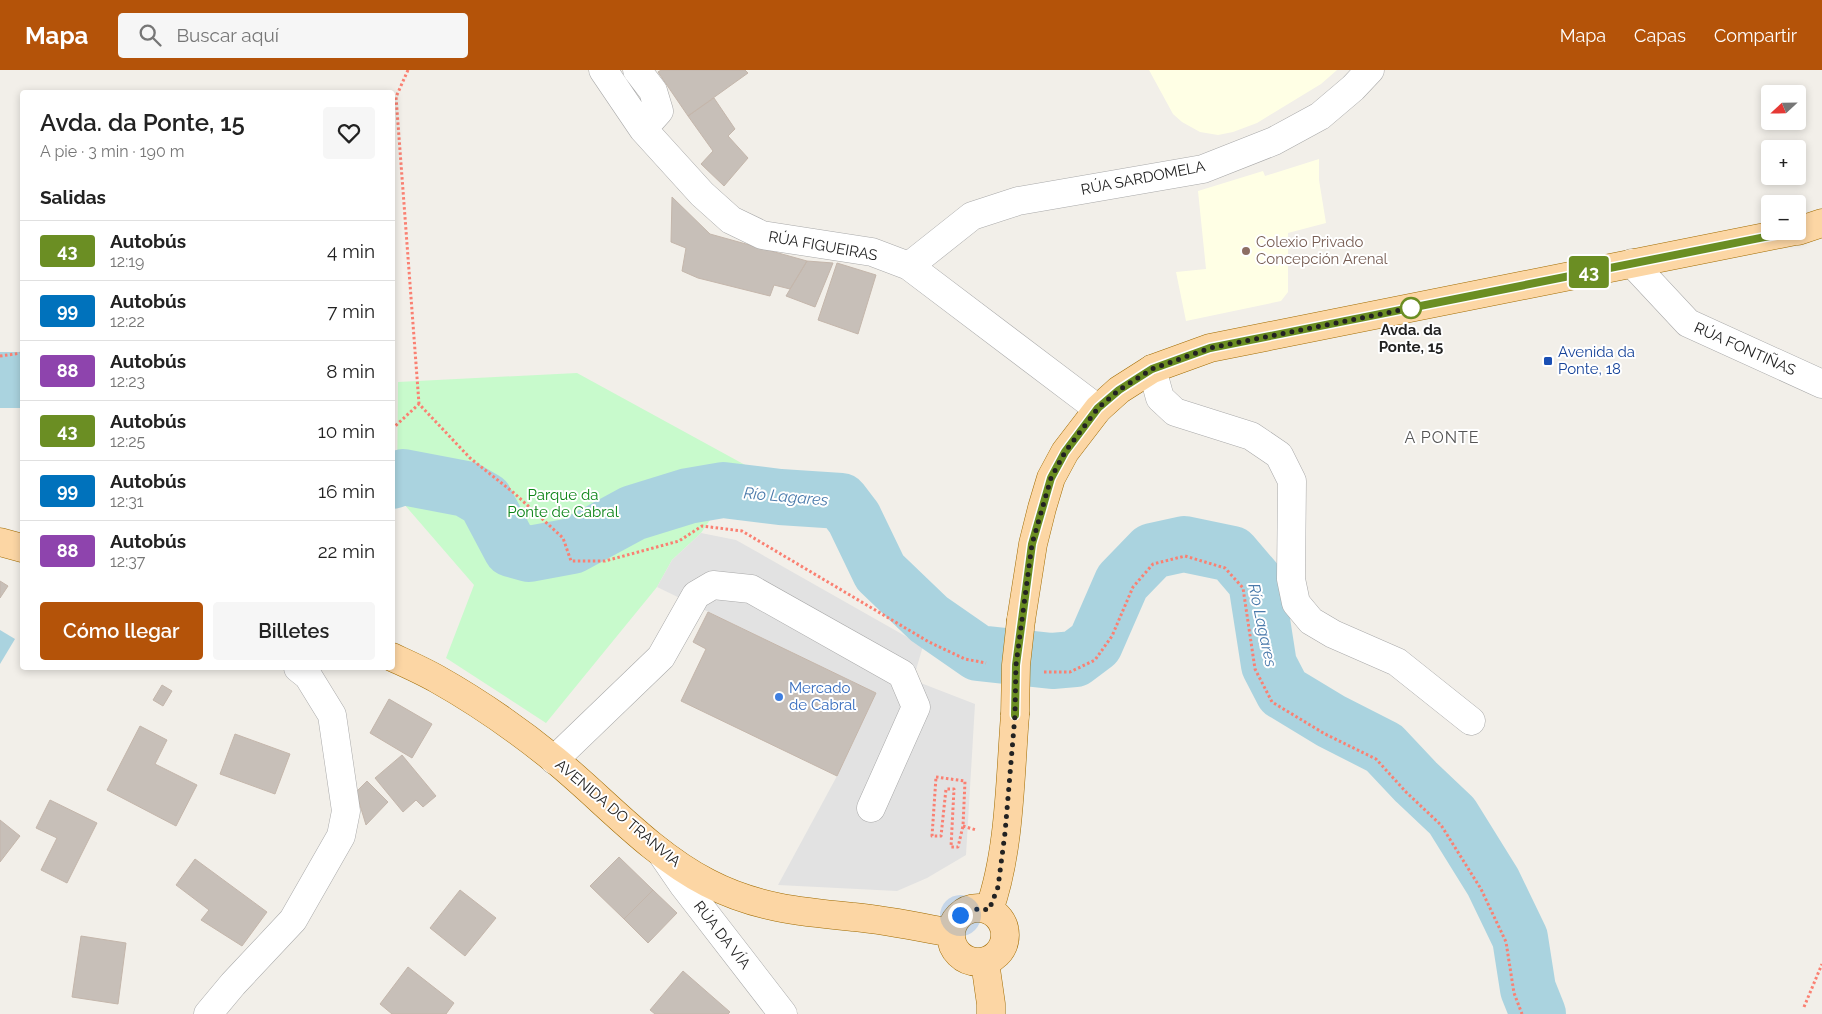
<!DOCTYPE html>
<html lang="es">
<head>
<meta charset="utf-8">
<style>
	:root { --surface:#fff; --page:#f6f6f6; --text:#222; --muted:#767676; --line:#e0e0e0; --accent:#b45309 }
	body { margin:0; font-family:Raleway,sans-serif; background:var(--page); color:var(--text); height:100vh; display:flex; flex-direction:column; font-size:19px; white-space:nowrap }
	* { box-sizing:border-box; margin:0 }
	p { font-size:16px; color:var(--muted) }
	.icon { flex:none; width:28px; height:28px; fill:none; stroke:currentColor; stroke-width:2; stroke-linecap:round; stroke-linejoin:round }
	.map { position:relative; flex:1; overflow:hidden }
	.details { position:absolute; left:20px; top:20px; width:375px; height:580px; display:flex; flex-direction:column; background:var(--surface); border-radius:5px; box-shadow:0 2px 8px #0003 }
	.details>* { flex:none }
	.badge { padding:0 10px; border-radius:4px; font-size:18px; line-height:32px }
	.needle { width:32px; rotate:248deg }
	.controls { position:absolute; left:1761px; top:15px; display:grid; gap:10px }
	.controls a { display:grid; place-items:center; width:45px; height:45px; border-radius:5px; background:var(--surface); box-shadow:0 2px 8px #0003; font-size:25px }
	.you { position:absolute; width:25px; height:25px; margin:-12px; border:4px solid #fff; border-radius:50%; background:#1a73e8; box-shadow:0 0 0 8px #1a73e833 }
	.map>.badge { position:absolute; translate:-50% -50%; box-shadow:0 0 0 2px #fff }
	h2 { padding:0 20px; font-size:19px; line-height:45px }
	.round { display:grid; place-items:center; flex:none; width:52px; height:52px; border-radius:5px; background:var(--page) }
	.head { display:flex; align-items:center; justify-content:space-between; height:85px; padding:0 20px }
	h1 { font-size:24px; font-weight:600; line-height:38px }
	.cta { display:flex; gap:10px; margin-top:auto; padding:10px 20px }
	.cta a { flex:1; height:58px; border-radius:5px; background:var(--accent); color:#fff; font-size:20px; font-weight:600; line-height:58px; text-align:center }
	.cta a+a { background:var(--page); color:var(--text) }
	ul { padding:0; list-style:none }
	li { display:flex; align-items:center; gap:15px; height:60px; padding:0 20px; border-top:1px solid var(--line) }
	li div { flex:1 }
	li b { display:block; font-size:19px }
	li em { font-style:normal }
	li .badge { min-width:55px; font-weight:700; text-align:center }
	header { display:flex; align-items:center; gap:30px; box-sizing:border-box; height:70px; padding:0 25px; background:var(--accent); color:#fff }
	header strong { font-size:24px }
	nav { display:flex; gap:28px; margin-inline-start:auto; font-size:18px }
	.search { width:350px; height:45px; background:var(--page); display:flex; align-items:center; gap:12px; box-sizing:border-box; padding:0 18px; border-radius:5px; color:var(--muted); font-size:19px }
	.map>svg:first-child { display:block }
</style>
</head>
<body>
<header>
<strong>Mapa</strong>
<div class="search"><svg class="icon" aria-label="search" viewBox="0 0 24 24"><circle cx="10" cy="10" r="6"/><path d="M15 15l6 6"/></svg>Buscar aquí</div>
<nav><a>Mapa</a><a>Capas</a><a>Compartir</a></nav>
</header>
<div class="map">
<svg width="1822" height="944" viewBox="0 0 1822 944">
	<rect width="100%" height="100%" fill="#f2efe9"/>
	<path fill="#ffffe5" d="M1149 0H1337L1321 14 1257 53 1233 62 1218 65 1200 62 1182 52 1173 44Z
		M1319 89V110L1326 153 1288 163V222L1281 231 1186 251 1176 202 1206 199 1198 121 1263 101 1265 106Z"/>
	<path fill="#c8facc" d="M577 303 747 396 701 463 672 490 657 517 546 653 446 588 474 515 397 426 398 312Z"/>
	<path fill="#e2e2e2" d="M701 463 736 470 923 576 913 610 975 634 966 785 927 808 897 821 778 815 837 706 876 623 657 517 672 490Z"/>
	<path fill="#aad3df" d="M0 560 15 569 0 594Z"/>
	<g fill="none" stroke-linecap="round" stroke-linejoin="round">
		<path stroke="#aad3df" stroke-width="56" d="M0 310H22
			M392 411 403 407 466 419 485 430 511 479 529 484 572 476 633 443 688 426 723 420 780 427 841 431 854 448 880 502 929 549 978 583 1052 591 1075 589 1095 574 1122 512 1152 481 1184 474 1232 484 1256 512 1269 595 1283 622 1331 651 1384 678 1416 712 1452 746 1493 812 1520 868 1528 919 1538 944"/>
	</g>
	<path fill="#c7bfb8" stroke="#c4b6ab" d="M661 0H745L748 3 688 46 658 2Z
		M714 28 735 59 728 66 748 88 724 116 701 94 713 81 688 46Z
		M672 127 710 164 807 191 790 219 774 215 770 226 698 208 682 201 686 178 671 172Z
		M807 191 833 193 815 237 786 226Z
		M837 193 876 205 858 264 818 250Z
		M0 511 8 516 0 528Z
		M708 542 876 623 837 706 681 631 706 579 693 572Z
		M162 615 172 621 163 636 153 630Z
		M389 629 432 654 412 688 370 663Z
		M140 656 167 670 155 694 197 715 176 756 107 720Z
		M235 664 290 684 275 724 220 704Z
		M402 685 436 726 423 737 416 730 403 742 375 708Z
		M367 711 388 732 366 755 356 722Z
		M50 730 97 753 67 813 41 800 57 768 36 758Z
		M0 750 20 766 0 792Z
		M619 787 653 820 624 849 590 816Z
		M195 789 267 842 242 876 201 850 209 840 176 815Z
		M460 820 496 848 465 886 430 858Z
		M653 820 677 843 648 873 624 849Z
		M81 866 126 873 118 934 72 927Z
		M408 897 454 933 446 944H392L380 934Z
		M683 901 730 942 728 944H655L650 940Z"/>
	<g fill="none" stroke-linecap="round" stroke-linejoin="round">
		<g stroke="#a9a9a9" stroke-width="29">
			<path id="minor" d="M603 0 643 59 702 124 731 150 762 165 872 182 909 196 1098 339
				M637 0 653 21 659 41 643 59
				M1632 193 1688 253 1822 314
				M909 196 972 146 1018 131 1203 99 1274 71 1320 46 1353 18 1370 0
				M1152 299 1160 328 1175 342 1251 366 1279 385 1292 411 1291 509 1296 533 1311 551 1333 564 1397 592 1471 651
				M554 690 661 587 696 525 713 515 751 519 902 604 916 637 871 738
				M662 784 684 816 783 944
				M208 944 233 914 293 850 341 766 346 741 332 645 308 606 298 598"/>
		</g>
		<g stroke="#a06b00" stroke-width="29">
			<path id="major" d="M1798 161 1822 153
				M0 472 22 478
				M1021 550 1033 474 1042 438 1051 408 1065 382 1098 339 1119 320 1152 299 1210 278 1795 161
				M392 587C407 594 423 601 437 609 478 632 518 660 555 690 605 731 650 783 708 813 756 838 802 842 854 847 887 850 919 857 951 863
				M951 865a27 27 0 1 1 54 0a27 27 0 1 1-54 0Z
				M989 840C1010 782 1010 707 1015 645
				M985 892 991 934V944"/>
		</g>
		<path stroke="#fa8072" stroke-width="3" stroke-dasharray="2.5 2.5" stroke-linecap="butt" d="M408 0 396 27 419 334
			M0 286 22 283
			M392 359 419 334 470 388 514 423 563 468 571 491H605L679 471 702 456 742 461 929 572 965 589 986 593
			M1044 602H1070L1095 590 1112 566 1133 517 1153 494 1185 486 1225 498 1243 518 1255 599 1272 632 1325 664 1376 689 1406 722 1441 755 1481 819 1506 872 1514 923 1522 944
			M936 707 965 711 963 756 958 777H951L954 719H946L941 766H932Z
			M963 756 976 760
			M1804 937 1822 894"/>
		<use href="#minor" stroke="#fff" stroke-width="28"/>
		<use href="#major" stroke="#fcd6a4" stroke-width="28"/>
		<g stroke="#a06b00" stroke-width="29" stroke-linecap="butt">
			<path id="major-bridge" d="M1015 645 1016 595 1021 550"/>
		</g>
		<use href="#major-bridge" stroke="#fcd6a4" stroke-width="28"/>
	</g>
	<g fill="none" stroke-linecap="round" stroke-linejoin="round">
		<g stroke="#fff" stroke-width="11">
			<path id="line" d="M1015 645 1016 595 1032 474 1051 408 1065 382 1098 338 1119 320 1152 299 1210 278 1795 161"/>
		</g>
		<use href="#line" stroke="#6b8e23" stroke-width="8"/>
		<path stroke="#222" stroke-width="5" stroke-dasharray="0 9" d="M960 845C970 839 977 838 989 840L998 817 1005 763 1015 645 1016 595 1032 474 1051 408 1065 382 1098 338 1119 320 1152 299 1210 278 1411 238"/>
	</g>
	<circle fill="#8d6e63" stroke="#fff" stroke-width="2" cx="1246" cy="181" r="5"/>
	<circle fill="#fff" stroke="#6b8e23" stroke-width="2.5" cx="1411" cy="238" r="10"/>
	<rect fill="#1a4fb4" stroke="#fff" stroke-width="2" x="1543" y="286" width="10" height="10" rx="2.5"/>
	<circle fill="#3f7fe0" stroke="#fff" stroke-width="2" cx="779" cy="627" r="5"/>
	<g text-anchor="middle" stroke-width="4" stroke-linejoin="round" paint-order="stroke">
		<g font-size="15" fill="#222" stroke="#fff">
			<text transform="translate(1143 108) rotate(-11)" y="5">RÚA SARDOMELA</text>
			<text transform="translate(823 176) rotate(10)" y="5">RÚA FIGUEIRAS</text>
			<text transform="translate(1745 279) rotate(24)" y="5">RÚA FONTIÑAS</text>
			<text transform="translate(618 743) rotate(40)" y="5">AVENIDA DO TRANVIA</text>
			<text transform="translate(722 865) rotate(52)" y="5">RÚA DA VÍA</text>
		</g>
		<g font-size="15" fill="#785e54" stroke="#fff" text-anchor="start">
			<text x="1256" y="177">Colexio Privado<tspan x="1256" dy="17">Concepción Arenal</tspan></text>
		</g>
		<g font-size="15" font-weight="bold" fill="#222" stroke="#fff">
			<text x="1411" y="265">Avda. da<tspan x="1411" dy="17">Ponte, 15</tspan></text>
		</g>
		<g font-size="15" fill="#164399" stroke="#fff" text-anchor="start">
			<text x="1558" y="287">Avenida da<tspan x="1558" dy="17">Ponte, 18</tspan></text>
		</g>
		<g font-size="15" fill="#0c8416" stroke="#fff">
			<text x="563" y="430">Parque da<tspan x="563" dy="17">Ponte de Cabral</tspan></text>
		</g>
		<g font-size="15" fill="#366cbe" stroke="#fff" text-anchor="start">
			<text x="789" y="623">Mercado<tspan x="789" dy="17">de Cabral</tspan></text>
		</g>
		<g font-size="16" letter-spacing="1" fill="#555" stroke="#fff">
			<text x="1442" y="373">A PONTE</text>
		</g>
		<g font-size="16" font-style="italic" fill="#4a7aab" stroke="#fff">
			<text transform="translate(786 426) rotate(5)" y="6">Río Lagares</text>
			<text transform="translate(1263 555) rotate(78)" y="6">Río Lagares</text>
		</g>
	</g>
</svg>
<div class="controls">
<a><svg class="needle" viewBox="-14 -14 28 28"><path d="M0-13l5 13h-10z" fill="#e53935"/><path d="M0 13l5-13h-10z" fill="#767676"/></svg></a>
<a>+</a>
<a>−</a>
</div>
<div class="you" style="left:960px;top:845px"></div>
<b class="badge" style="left:1589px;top:202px;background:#6b8e23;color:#fff">43</b>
<section class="details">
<div class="head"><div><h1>Avda. da Ponte, 15</h1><p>A pie · 3 min · 190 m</p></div><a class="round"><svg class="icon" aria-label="heart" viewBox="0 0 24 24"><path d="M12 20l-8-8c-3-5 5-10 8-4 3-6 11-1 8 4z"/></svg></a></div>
<h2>Salidas</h2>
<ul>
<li><span class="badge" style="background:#6b8e23;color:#fff">43</span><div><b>Autobús</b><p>12:19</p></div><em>4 min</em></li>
<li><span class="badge" style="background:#0072bc;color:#fff">99</span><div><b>Autobús</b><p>12:22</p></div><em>7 min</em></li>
<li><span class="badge" style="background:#8e44ad;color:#fff">88</span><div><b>Autobús</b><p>12:23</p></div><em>8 min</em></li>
<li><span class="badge" style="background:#6b8e23;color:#fff">43</span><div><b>Autobús</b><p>12:25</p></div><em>10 min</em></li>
<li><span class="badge" style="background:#0072bc;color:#fff">99</span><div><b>Autobús</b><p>12:31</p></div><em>16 min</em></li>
<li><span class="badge" style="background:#8e44ad;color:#fff">88</span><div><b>Autobús</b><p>12:37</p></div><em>22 min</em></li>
</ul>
<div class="cta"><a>Cómo llegar</a><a>Billetes</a></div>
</section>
</div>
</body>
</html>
